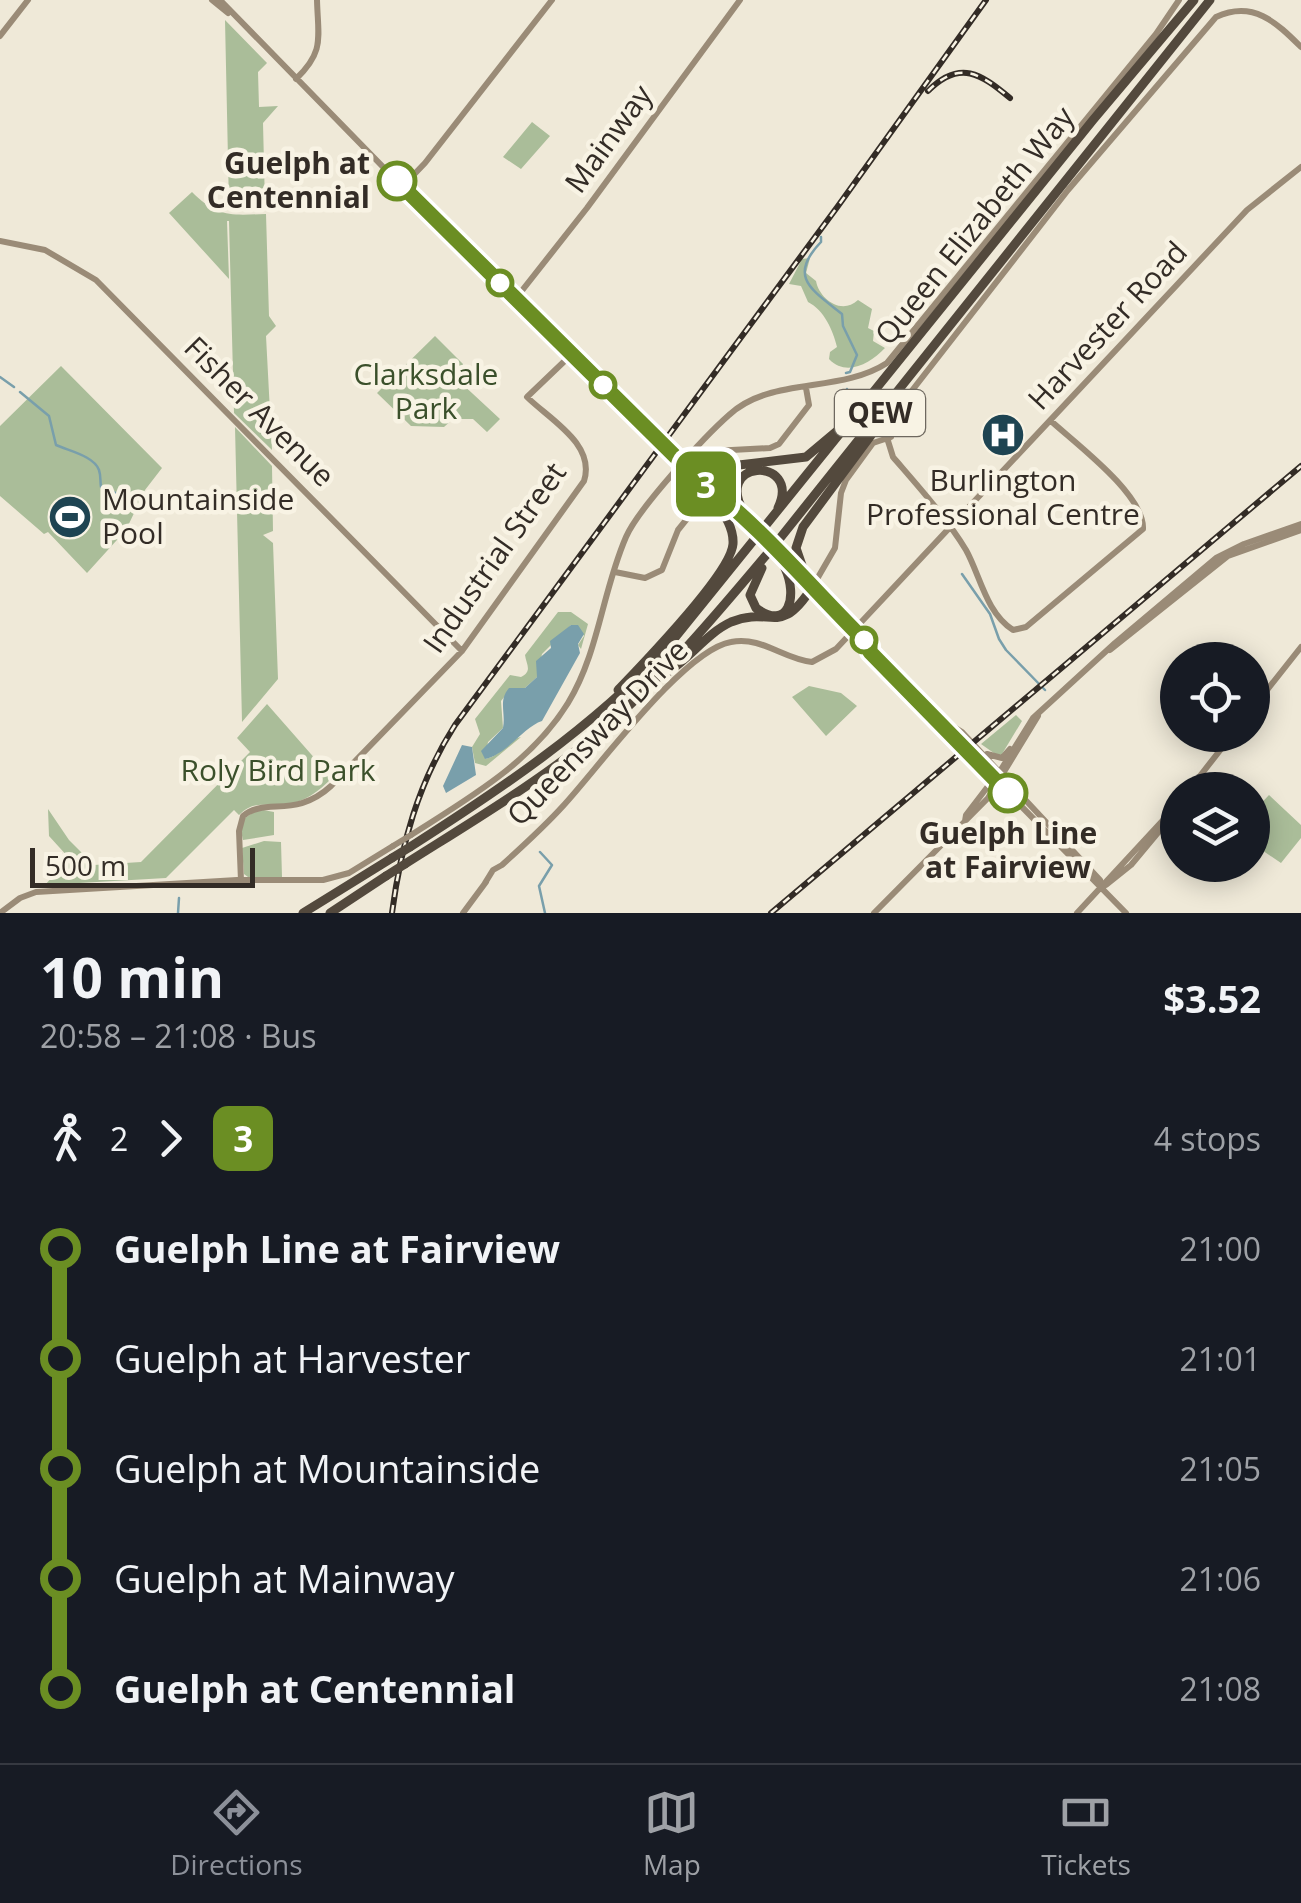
<!DOCTYPE html>
<html lang="en">
<head>
<meta charset="utf-8">
<style>
	:root { --surface:#171b24; --page:#242831; --text:#f1f3f6; --muted:#9ea1a6; --line:#363941; --accent:#8c9099 }
	body { margin:0; font-family:"Open Sans",sans-serif; background:var(--page); color:var(--text); height:100vh; display:flex; flex-direction:column; font-size:38px; white-space:nowrap }
	* { box-sizing:border-box; margin:0 }
	p { font-size:32px; color:var(--muted) }
	.icon { flex:none; width:55px; height:55px; fill:none; stroke:currentColor; stroke-width:2; stroke-linecap:round; stroke-linejoin:round }
	.map { position:relative; height:913px; overflow:hidden }
	.panel { display:flex; flex-direction:column; background:var(--surface); flex:1 }
	.panel>* { flex:none }
	.badge { padding:0 20px; border-radius:15px; font-size:35px; line-height:65px }
	.buttons { position:absolute; left:1160px; top:642px; display:grid; gap:20px }
	.buttons a { display:grid; place-items:center; width:110px; height:110px; border-radius:50%; background:var(--surface); box-shadow:0 5px 25px #0003; font-size:50px }
	.scale { position:absolute; left:30px; bottom:25px; width:225px; box-sizing:border-box; padding-left:10px; border:5px solid #332c26; border-top:0; font-size:28px; line-height:35px; white-space:nowrap; color:#332c26; -webkit-text-stroke:8px #f8f3e4; paint-order:stroke }
	.map>.badge { position:absolute; translate:-50% -50%; box-shadow:0 0 0 5px #fff }
	.legs { display:flex; align-items:center; gap:15px; height:110px; padding:0 40px; font-size:32px }
	.legs p { margin-inline-start:auto }
	.overview { display:flex; align-items:center; justify-content:space-between; height:170px; padding:0 40px }
	h1 { font-size:55px; font-weight:700; line-height:75px }
	ul { padding:0 40px; list-style:none }
	li { display:flex; align-items:center; gap:35px; height:110px; font-size:38px }
	li i { display:grid; place-items:center; width:15px; height:100%; margin:0 12px; background:currentColor }
	li i::after { content:''; width:25px; height:25px; margin:-12px; border:8px solid; border-radius:50%; background:var(--surface) }
	li p { margin-inline-start:auto }
	li:first-child i { background:linear-gradient(#0000 50%,currentColor 0) }
	li:last-child i { background:linear-gradient(currentColor 50%,#0000 0) }
	.dock { display:flex; justify-content:space-around; align-items:center; height:140px; border-top:2px solid var(--line); background:var(--surface); font-size:28px; color:var(--muted) }
	.dock a { display:grid; justify-items:center; gap:5px }
	.dock .active { color:var(--accent) }
	.map>svg:first-child { display:block }
</style>
</head>
<body>
<div class="map">
<svg width="1301" height="913" viewBox="0 0 1301 913">
	<rect width="100%" height="100%" fill="#efe9d8"/>
	<path fill="#aabd99" d="M225 20 267 63 258 72 259 107 278 106 263 123 265 205 229 206Z
		M532 122 550 136 521 169 503 157Z
		M192 192C218 218 231 215 266 214L269 316 276 326 266 336 272 450 234 413 229 221H227L229 279 169 213Z
		M810 258 806 273 816 281C819 298 841 316 858 300L872 309 868 328 874 331 873 341 885 348C870 364 846 377 829 359L830 352 837 347C833 330 824 310 808 302L801 286 789 284 802 259Z
		M435 336 463 364 459 381 500 419 487 432 473 419H453L444 427 411 426 377 393Z
		M61 366 162 468 145 490 126 530 87 573 48 532 44 534 0 496V426Z
		M235 427 272 466 273 531 263 535 273 543 278 679 242 722Z
		M558 612H571L588 624 581 649 578 645 584 636 577 625H571L542 654 537 677 525 688 505 696 501 701 503 728 488 742 485 759C500 757 506 740 521 737L486 766 475 763 472 747 480 734 475 719 510 675 521 677C533 671 526 664 525 655Z
		M809 686 841 693 857 706 826 736 792 697Z
		M267 704 332 778C319 791 304 803 283 805 264 806 254 800 239 815L234 810 166 878 45 885 69 858 49 836 48 809 69 840 94 865 141 862 250 752 237 738Z
		M1016 715 1022 721 1002 754 998 756 981 744Z
		M1269 795 1301 825V838L1281 863 1253 844V812Z
		M258 809 274 812V835L243 840 241 831 245 818Z
		M264 841 281 842 282 877H248L244 874 242 848Z"/>
	<path fill="#799fab" d="M571 625H578L584 634 578 644 580 653 542 721C525 726 507 754 485 759L481 751 503 728C506 712 498 701 509 688H525L537 677 536 661 551 648 550 641Z
		M462 745 472 747 476 775 446 793 443 786Z"/>
	<g fill="none" stroke-linecap="round" stroke-linejoin="round">
		<path stroke="#799fab" stroke-width="2.5" d="M821 237V242C787 277 812 290 842 314L843 326 857 355 850 372 846 373
			M0 377 14 387
			M847 389 849 411
			M20 392 49 416 56 445C69 451 94 456 99 470 101 476 100 481 101 487L130 499 134 511
			M962 574 990 614 999 639 1006 650 1045 690
			M540 852 552 865 539 886 545 913
			M178 913 179 898"/>
		<path stroke="#9a8b77" stroke-width="6" d="M212 0 228 13
			M220 0 471 257 506 287 653 435
			M0 36 28 0
			M296 79C325 51 318 38 317 0
			M403 186 425 163 552 0
			M0 241 45 250 96 280 462 651
			M498 283V287L649 440
			M513 302 587 208 740 0
			M1051 421C1075 443 1145 495 1143 529L1026 627 1013 630C986 613 980 575 966 550 946 517 918 486 893 457L888 441 893 415 1068 190 1216 17C1253 0 1276 22 1301 47
			M694 474 754 524
			M686 475 707 495
			M696 477V461L701 455 713 451 770 448 779 444 809 405 806 388
			M721 505 749 531
			M783 553 870 647V652
			M778 559 865 652H870L1126 913
			M615 572 645 578 662 570 678 530 711 489
			M813 586 835 548 841 493 846 480 873 443 891 437
			M1110 650 1228 556 1301 530
			M1252 709 1301 647
			M933 714 962 732 1100 880
			M987 754 1002 758 1010 749
			M1189 790 1232 735
			M965 821 966 815 1002 768 1033 718 1115 643 1216 558 1244 544 1301 524
			M411 835C469 798 531 763 568 703 599 652 602 592 626 537 638 509 704 437 729 415 771 376 839 394 887 363L1156 34 1179 0
			M241 881 239 831 243 816C266 797 295 819 331 786L462 651 584 481C596 444 549 419 527 397L573 353
			M485 883 493 870 502 865C523 846 544 827 563 806 599 767 684 650 731 642 762 636 783 659 812 662L836 649 1247 210 1301 167
			M1106 885 1131 865 1166 823
			M0 913 20 898 36 892 237 880H323L349 873 393 846
			M463 913 486 882
			M874 913 988 798 1038 716
			M1077 913 1178 804"/>
		<path stroke="#53493d" stroke-width="9" d="M711 489 739 465 806 457 837 431
			M747 517C707 458 803 455 778 508
			M762 568 750 595 756 608C789 632 798 596 785 568
			M806 577 796 548 803 527 889 411
			M668 672C690 658 707 633 731 622 773 605 779 639 813 586
			M618 690C642 665 731 573 733 544 734 528 724 514 715 501
			M410 847C501 789 590 729 665 650L1093 120 1194 0
			M405 864C465 826 527 789 583 745 655 689 715 616 773 547L1210 0
			M303 913 392 858
			M330 913 386 876"/>
		<g stroke="#332c26" stroke-width="6">
			<path id="rail" d="M928 91C960 59 981 74 1010 98
				M392 913C401 845 418 783 455 725L838 206 986 0
				M771 913 1301 466"/>
		</g>
		<use href="#rail" stroke="#f8f3e4" stroke-width="2.5" stroke-dasharray="8" stroke-linecap="butt"/>
		<path stroke="#9a8b77" stroke-width="6" d="M653 435 671 453
			M649 440 667 457
			M678 459 690 471
			M675 464 686 475
			M754 524 783 553
			M749 531 778 559
			M393 846 411 835"/>
		<path stroke="#53493d" stroke-width="9" d="M392 858 410 847
			M386 876 405 864"/>
	</g>
	<g fill="none" stroke-linecap="round" stroke-linejoin="round">
		<g stroke="#fff" stroke-width="22">
			<path id="line-1" d="M397 181 696 477C762 527 812 589 870 646V652L1008 793"/>
		</g>
		<use href="#line-1" stroke="#6b8e23" stroke-width="15"/>
	</g>
	<defs>
		<g id="hospital-disc" transform="scale(2.25)"><circle r="9.5" fill="#1e4452" stroke="#f8f3e4"/><path d="M-5-5h3v3.5h4V-5h3V5h-3V1.5h-4V5h-3Z" fill="#fff"/></g>
		<g id="stadium-disc" transform="scale(2.25)"><circle r="9.5" fill="#1e4452" stroke="#f8f3e4"/><path d="M0-5a6.5 5 0 1 0 0 10a6.5 5 0 1 0 0-10ZM-3.5-1.8h7v3.6h-7Z" fill="#fff"/></g>
	</defs>
	<g fill-rule="evenodd">
		<use href="#hospital-disc" x="1003" y="435"/>
		<use href="#stadium-disc" x="70" y="517"/>
	</g>
	<g fill="#fff" stroke="#6b8e23" stroke-width="5">
		<circle cx="397" cy="181" r="18"/>
		<circle cx="500" cy="283" r="12"/>
		<circle cx="603" cy="385" r="12"/>
		<circle cx="864" cy="640" r="12"/>
		<circle cx="1008" cy="793" r="18"/>
	</g>
	<g text-anchor="middle" stroke-width="9" stroke-linejoin="round" paint-order="stroke">
		<rect fill="#f8f3e4" stroke="#6e685f" stroke-width="2.5" x="835" y="390" width="90" height="46" rx="8"/>
		<g font-size="28" font-weight="bold" fill="#332c26">
			<text x="880" y="423">QEW</text>
		</g>
		<g font-size="30" fill="#332c26" stroke="#f8f3e4">
			<text transform="translate(609 139) rotate(-54)" y="10">Mainway</text>
			<text transform="translate(975 226) rotate(-51)" y="10">Queen Elizabeth Way</text>
			<text transform="translate(1108 326) rotate(-47)" y="10">Harvester Road</text>
			<text transform="translate(259 412) rotate(45)" y="10">Fisher Avenue</text>
			<text transform="translate(495 558) rotate(-55)" y="10">Industrial Street</text>
			<text transform="translate(598 733) rotate(-46)" y="10">Queensway Drive</text>
		</g>
		<g font-size="30" font-weight="bold" fill="#332c26" stroke="#f8f3e4" text-anchor="end">
			<text x="370" y="174">Guelph at<tspan x="370" dy="34">Centennial</tspan></text>
			<text x="1008" y="844" text-anchor="middle">Guelph Line<tspan x="1008" dy="34">at Fairview</tspan></text>
		</g>
		<g font-size="30" fill="#3b502b" stroke="#f8f3e4">
			<text x="426" y="385">Clarksdale<tspan x="426" dy="34">Park</tspan></text>
			<text x="278" y="781">Roly Bird Park</text>
		</g>
		<g font-size="30" fill="#332c26" stroke="#f8f3e4">
			<text x="1003" y="491">Burlington<tspan x="1003" dy="34">Professional Centre</tspan></text>
			<text x="102" y="510" text-anchor="start">Mountainside<tspan x="102" dy="34">Pool</tspan></text>
		</g>
	</g>
</svg>
<div class="buttons">
<a><svg class="icon" aria-label="locate" viewBox="0 0 24 24"><circle cx="12" cy="12" r="6"/><path d="M12 2v4M12 18v4M2 12h4M18 12h4"/></svg></a>
<a><svg class="icon" aria-label="layers" viewBox="0 0 24 24"><path d="M12 4l9 5-9 5-9-5zM3 14l9 5 9-5"/></svg></a>
</div>
<div class="scale">500 m</div>
<b class="badge" style="left:706px;top:484px;background:#6b8e23;color:#fff">3</b>
</div>
<section class="panel">
<div class="overview"><div><h1>10 min</h1><p>20:58 – 21:08 · Bus</p></div><b>$3.52</b></div>
<div class="legs"><svg class="icon" aria-label="walk" viewBox="0 0 24 24"><circle cx="13" cy="4" r="2"/><path d="M13 8l-2 6 4 7M11 14l-3 7M7 12l3-4h3l4 4"/></svg>2<svg class="icon" aria-label="forward" viewBox="0 0 24 24"><path d="M9 5l7 7-7 7"/></svg><b class="badge" style="background:#6b8e23;color:#fff">3</b><p>4 stops</p></div>
<ul>
<li><i style="color:#6b8e23"></i><b>Guelph Line at Fairview</b><p>21:00</p></li>
<li><i style="color:#6b8e23"></i><span>Guelph at Harvester</span><p>21:01</p></li>
<li><i style="color:#6b8e23"></i><span>Guelph at Mountainside</span><p>21:05</p></li>
<li><i style="color:#6b8e23"></i><span>Guelph at Mainway</span><p>21:06</p></li>
<li><i style="color:#6b8e23"></i><b>Guelph at Centennial</b><p>21:08</p></li>
</ul>
</section>
<nav class="dock">
<a class="active"><svg class="icon" aria-label="directions" viewBox="0 0 24 24"><path d="M12 3l9 9-9 9-9-9zM9 14v-3h6M13 9l2 2-2 2"/></svg>Directions</a>
<a><svg class="icon" aria-label="map" viewBox="0 0 24 24"><path d="M3 6l6-2 6 2 6-2v14l-6 2-6-2-6 2zM9 4v14M15 6v14"/></svg>Map</a>
<a><svg class="icon" aria-label="tickets" viewBox="0 0 24 24"><path d="M3 7h18v10H3zM15 7v10"/></svg>Tickets</a>
</nav>
</body>
</html>
